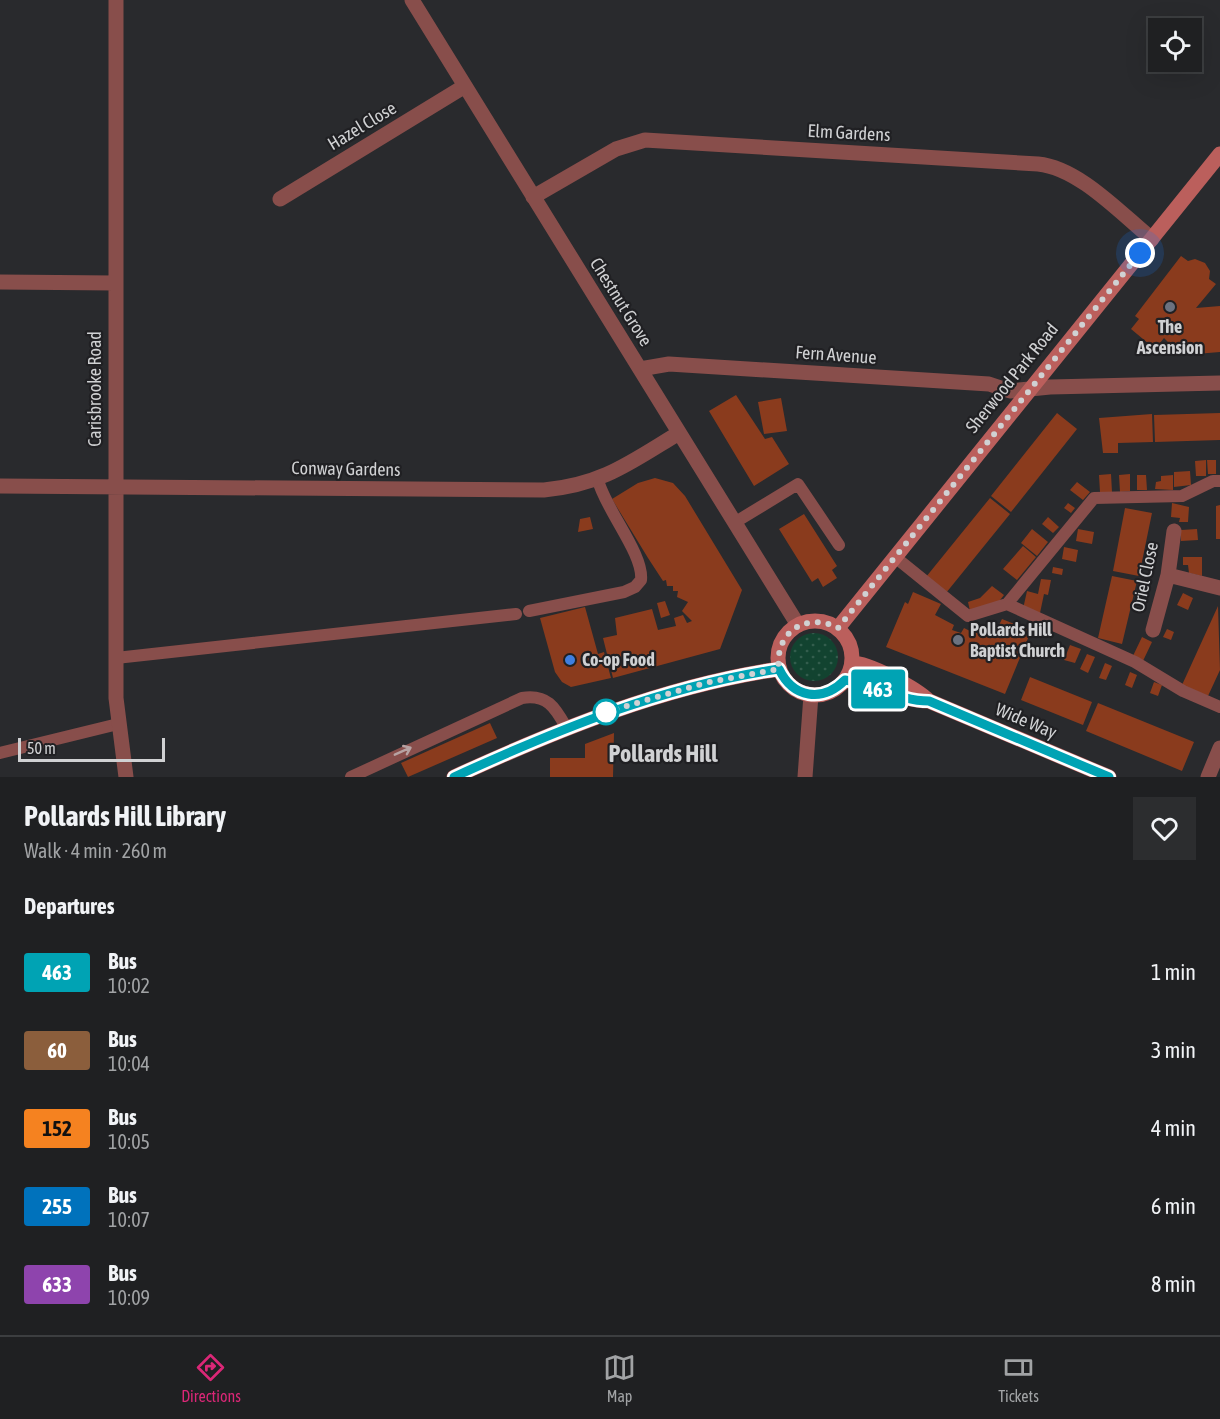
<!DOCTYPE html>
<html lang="en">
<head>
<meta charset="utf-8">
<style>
	:root { --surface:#1f2022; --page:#2c2d2f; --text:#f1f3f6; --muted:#a1a3a5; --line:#3c3e40; --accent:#db2777 }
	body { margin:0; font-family:"Asap Condensed",sans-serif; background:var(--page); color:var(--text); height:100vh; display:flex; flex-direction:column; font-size:22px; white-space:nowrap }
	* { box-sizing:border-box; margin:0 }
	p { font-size:20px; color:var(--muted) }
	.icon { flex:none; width:33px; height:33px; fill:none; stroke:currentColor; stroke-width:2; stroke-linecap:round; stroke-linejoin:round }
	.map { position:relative; height:777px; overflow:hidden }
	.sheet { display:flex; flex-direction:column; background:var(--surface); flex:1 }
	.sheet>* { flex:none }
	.badge { padding:0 12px; border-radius:4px; font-size:21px; line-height:39px }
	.buttons { position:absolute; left:1148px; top:18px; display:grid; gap:12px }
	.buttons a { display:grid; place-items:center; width:54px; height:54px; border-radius:0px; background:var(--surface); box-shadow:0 6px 24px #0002,0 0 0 2px var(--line); font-size:30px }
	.scale { position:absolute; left:18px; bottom:15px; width:147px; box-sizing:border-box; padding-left:6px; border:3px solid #d0d1d3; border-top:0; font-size:16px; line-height:21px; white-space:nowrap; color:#d0d1d3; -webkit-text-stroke:4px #202023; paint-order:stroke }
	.you { position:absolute; width:30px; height:30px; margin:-15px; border:4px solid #fff; border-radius:50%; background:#1a73e8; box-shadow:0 0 0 9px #1a73e833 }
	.map>.badge { position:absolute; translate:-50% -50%; box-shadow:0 0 0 3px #fff }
	h2 { padding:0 24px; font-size:22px; line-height:54px }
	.round { display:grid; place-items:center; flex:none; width:63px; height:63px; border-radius:0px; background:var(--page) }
	.headline { display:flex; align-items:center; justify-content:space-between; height:102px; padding:0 24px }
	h1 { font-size:28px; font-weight:700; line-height:45px }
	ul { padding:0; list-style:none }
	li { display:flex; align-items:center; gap:18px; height:78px; padding:0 24px }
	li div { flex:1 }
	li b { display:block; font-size:22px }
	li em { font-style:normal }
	li .badge { min-width:66px; font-weight:700; text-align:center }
	.tabs { display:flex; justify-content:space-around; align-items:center; height:84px; border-top:2px solid var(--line); background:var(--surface); font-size:16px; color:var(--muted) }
	.tabs a { display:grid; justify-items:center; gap:3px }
	.tabs .selected { color:var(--accent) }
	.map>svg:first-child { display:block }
</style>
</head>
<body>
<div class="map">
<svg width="1220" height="777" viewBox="0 0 1220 777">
	<defs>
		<pattern id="grass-dots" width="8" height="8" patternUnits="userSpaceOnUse" patternTransform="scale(1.5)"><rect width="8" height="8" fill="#124330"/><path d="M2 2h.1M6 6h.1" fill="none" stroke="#335d4d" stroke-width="1.8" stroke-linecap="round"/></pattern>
	</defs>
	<rect width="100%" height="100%" fill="#292a2d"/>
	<path fill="url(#grass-dots)" d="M790 657a24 24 0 1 1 48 0a24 24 0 1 1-48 0Z"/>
	<path fill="#8a3b1d" d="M1181 256 1188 261 1195 259 1205 263 1210 271 1209 279 1216 284 1196 308 1220 306V352L1172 356 1170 344 1164 338 1155 349 1131 329 1139 319 1135 316Z
		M736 395 765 439 772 437 789 464 754 486 709 411Z
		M781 398 787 431 764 434 758 402Z
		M1057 413 1077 429 1011 512 991 496Z
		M1220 413V440L1155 442 1154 415Z
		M1152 414 1153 442 1118 443V453H1103L1099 418Z
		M1206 460V476H1196L1195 461Z
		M1207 460H1216V474H1208Z
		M1190 471 1191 485 1174 487V472Z
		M1111 474 1112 492H1100L1099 475Z
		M1130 474V491L1120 492 1119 475Z
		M1137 475H1146L1147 490H1137Z
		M1173 475V490L1155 489 1156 482 1161 481V476Z
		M655 478 673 483 685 496 742 590 720 649 613 678 603 638 617 635 615 618 652 609 658 630 676 626 674 618 683 615 687 623 692 621 682 611 688 602 677 597 678 591H673V586H667L666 580 663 581 648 558 612 499 638 483Z
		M1077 482 1090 492 1083 500 1070 490Z
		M990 498 1010 514 946 593 926 577Z
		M1068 503 1075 508 1071 513 1064 508Z
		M1172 503 1189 507 1188 522H1179L1180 518 1171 517Z
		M1220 505V539H1216V506Z
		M1125 508 1152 513 1139 576 1113 571Z
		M804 514 837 566 832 570 837 578 823 587 818 578 812 582 779 529Z
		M590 517 593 529 578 532 580 519Z
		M1048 517 1059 527 1053 533 1042 524Z
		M1032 529 1048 542 1037 556 1021 543Z
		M1078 529 1094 532 1092 544 1076 541Z
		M1197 529 1198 540 1181 541V530Z
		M1023 546 1036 557 1017 580 1003 569Z
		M1064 547 1078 550 1076 562 1062 559Z
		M1183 557H1202V576L1189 573 1188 565H1183Z
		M1053 567 1063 569 1062 575 1052 573Z
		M1112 576 1137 581 1122 644 1098 638Z
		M1041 579 1051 580 1048 595 1044 594 1040 613 1023 609 1027 591 1038 594Z
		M992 586 1004 595 997 604 970 611 968 602 980 598Z
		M913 592 941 604 935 615 954 625 952 630 961 633 964 628 972 632 974 628 980 631 983 626 999 625 1002 619 1031 631 1005 694 886 647 905 602 908 604Z
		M1183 593 1193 598 1188 610 1177 605Z
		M665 601 670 615 661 618 657 603Z
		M1218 606 1220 670 1208 696 1182 685Z
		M585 607 598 654 604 652 611 678 571 687 562 682 555 672 540 618Z
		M1167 629 1174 632 1171 640 1163 637Z
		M1142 637 1152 642 1142 663 1132 658Z
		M1070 645 1081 649 1075 663 1064 660Z
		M1087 654 1095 657 1088 673 1080 669Z
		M1105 663 1112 666 1106 680 1099 678Z
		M1130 672 1137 675 1132 688 1125 685Z
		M1030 677 1092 702 1083 725 1021 700Z
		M1154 682 1162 685 1158 696 1150 693Z
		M1098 703 1194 742 1182 771 1086 731Z
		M490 723 497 738 408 777 401 763Z
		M614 733 613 777H550V758H585V744Z"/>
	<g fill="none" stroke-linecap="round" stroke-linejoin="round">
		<path stroke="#884e4b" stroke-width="12" d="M734 523 798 484 839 545
			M895 557 968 616 1007 604 1135 662 1183 691 1220 707
			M1007 604 1094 498 1182 496 1213 481H1220
			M529 611 624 592 635 587 641 580C644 554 605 509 598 480
			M116 658 516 614
			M0 753 118 724
			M351 777 522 698C547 694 555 707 566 727"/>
		<path stroke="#884e4b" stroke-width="15" d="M116 0V698L126 777
			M412 0 798 625
			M533 197 616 149 645 140 1038 164C1079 168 1120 213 1152 239
			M280 199 465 86
			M0 282 115 283
			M640 369 669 364 989 384 1010 391 1050 387 1220 383
			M0 486 544 490C602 485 631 462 679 433
			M1168 575 1220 588
			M1153 630 1168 575 1174 531
			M805 777 811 695
			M1208 777 1220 748"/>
		<path stroke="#bb5f5c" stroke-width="15" d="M778 658a37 37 0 1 1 74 0a37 37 0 1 1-74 0Z
			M838 628 1220 154
			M852 663C869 663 916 688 929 701
			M845 680C874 684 899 701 929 701L1109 777
			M454 777C559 729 664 686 779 669"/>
	</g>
	<defs><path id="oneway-shaft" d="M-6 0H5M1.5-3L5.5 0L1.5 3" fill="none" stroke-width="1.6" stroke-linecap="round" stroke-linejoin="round" transform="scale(1.5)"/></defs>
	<use stroke="#b7a3a3" href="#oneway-shaft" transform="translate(403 751) rotate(-24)"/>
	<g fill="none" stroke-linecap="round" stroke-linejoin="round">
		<g stroke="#fff" stroke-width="14">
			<path id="line" d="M454 777C559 729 664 686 779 669 793 698 822 703 845 680 874 684 899 701 929 701L1109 777"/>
		</g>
		<use href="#line" stroke="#00a3b4" stroke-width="9"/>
		<path stroke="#d0d1d3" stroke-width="6" stroke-dasharray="0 10.8" d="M606 712 705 683 779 669C774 633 806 611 838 628L1140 253"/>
	</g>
	<g fill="#6b7280" stroke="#202023" stroke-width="2">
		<circle cx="1170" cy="307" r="6"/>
		<circle cx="958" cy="640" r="6"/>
	</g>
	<circle fill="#3f7fe0" stroke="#202023" stroke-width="2" cx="570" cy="660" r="6"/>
	<circle fill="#fff" stroke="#00a3b4" stroke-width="3" cx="606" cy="712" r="12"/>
	<g text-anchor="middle" stroke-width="4.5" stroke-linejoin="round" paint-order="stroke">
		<g font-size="18" fill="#d0d1d3" stroke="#202023">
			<text transform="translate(362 126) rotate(-31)" y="6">Hazel Close</text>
			<text transform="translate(849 133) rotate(3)" y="6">Elm Gardens</text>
			<text transform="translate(621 302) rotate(58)" y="6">Chestnut Grove</text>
			<text transform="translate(836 355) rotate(4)" y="6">Fern Avenue</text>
			<text transform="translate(1012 378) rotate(-51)" y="6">Sherwood Park Road</text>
			<text transform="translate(95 389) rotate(-90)" y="6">Carisbrooke Road</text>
			<text transform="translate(346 469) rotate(1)" y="6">Conway Gardens</text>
			<text transform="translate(1145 577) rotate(-78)" y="6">Oriel Close</text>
			<text transform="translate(1026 721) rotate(23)" y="6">Wide Way</text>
		</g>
		<g font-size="18" font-weight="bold" fill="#d0d1d3" stroke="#202023" text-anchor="start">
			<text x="1170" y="333" text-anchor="middle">The<tspan x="1170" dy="21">Ascension</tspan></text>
			<text x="970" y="636">Pollards Hill<tspan x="970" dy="21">Baptist Church</tspan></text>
			<text x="582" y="666">Co-op Food</text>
		</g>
		<g font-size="24" font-weight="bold" fill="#d0d1d3" stroke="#202023">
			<text x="663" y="762">Pollards Hill</text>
		</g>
	</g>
</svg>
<div class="buttons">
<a><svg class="icon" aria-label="locate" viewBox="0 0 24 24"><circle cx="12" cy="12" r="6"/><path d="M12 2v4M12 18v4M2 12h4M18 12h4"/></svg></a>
</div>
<div class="scale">50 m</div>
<div class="you" style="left:1140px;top:253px"></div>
<b class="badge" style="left:878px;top:689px;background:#00a3b4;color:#fff">463</b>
</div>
<section class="sheet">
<div class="headline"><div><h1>Pollards Hill Library</h1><p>Walk · 4 min · 260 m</p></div><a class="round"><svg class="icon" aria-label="heart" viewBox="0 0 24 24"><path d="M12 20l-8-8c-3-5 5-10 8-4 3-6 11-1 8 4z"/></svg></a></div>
<h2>Departures</h2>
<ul>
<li><span class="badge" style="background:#00a3b4;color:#fff">463</span><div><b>Bus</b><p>10:02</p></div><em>1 min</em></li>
<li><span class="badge" style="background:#8b5e3c;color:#fff">60</span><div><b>Bus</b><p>10:04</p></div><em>3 min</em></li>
<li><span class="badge" style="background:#f58220;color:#111">152</span><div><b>Bus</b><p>10:05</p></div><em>4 min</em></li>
<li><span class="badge" style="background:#0072bc;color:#fff">255</span><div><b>Bus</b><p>10:07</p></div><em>6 min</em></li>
<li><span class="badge" style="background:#8e44ad;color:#fff">633</span><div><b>Bus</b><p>10:09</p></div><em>8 min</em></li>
</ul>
</section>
<nav class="tabs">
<a class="selected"><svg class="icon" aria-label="directions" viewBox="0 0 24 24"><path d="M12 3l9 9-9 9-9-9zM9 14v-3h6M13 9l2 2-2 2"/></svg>Directions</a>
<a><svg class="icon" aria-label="map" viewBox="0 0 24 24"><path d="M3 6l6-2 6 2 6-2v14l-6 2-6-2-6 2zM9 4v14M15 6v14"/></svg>Map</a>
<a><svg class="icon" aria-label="tickets" viewBox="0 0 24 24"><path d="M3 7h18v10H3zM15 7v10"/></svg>Tickets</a>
</nav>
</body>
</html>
